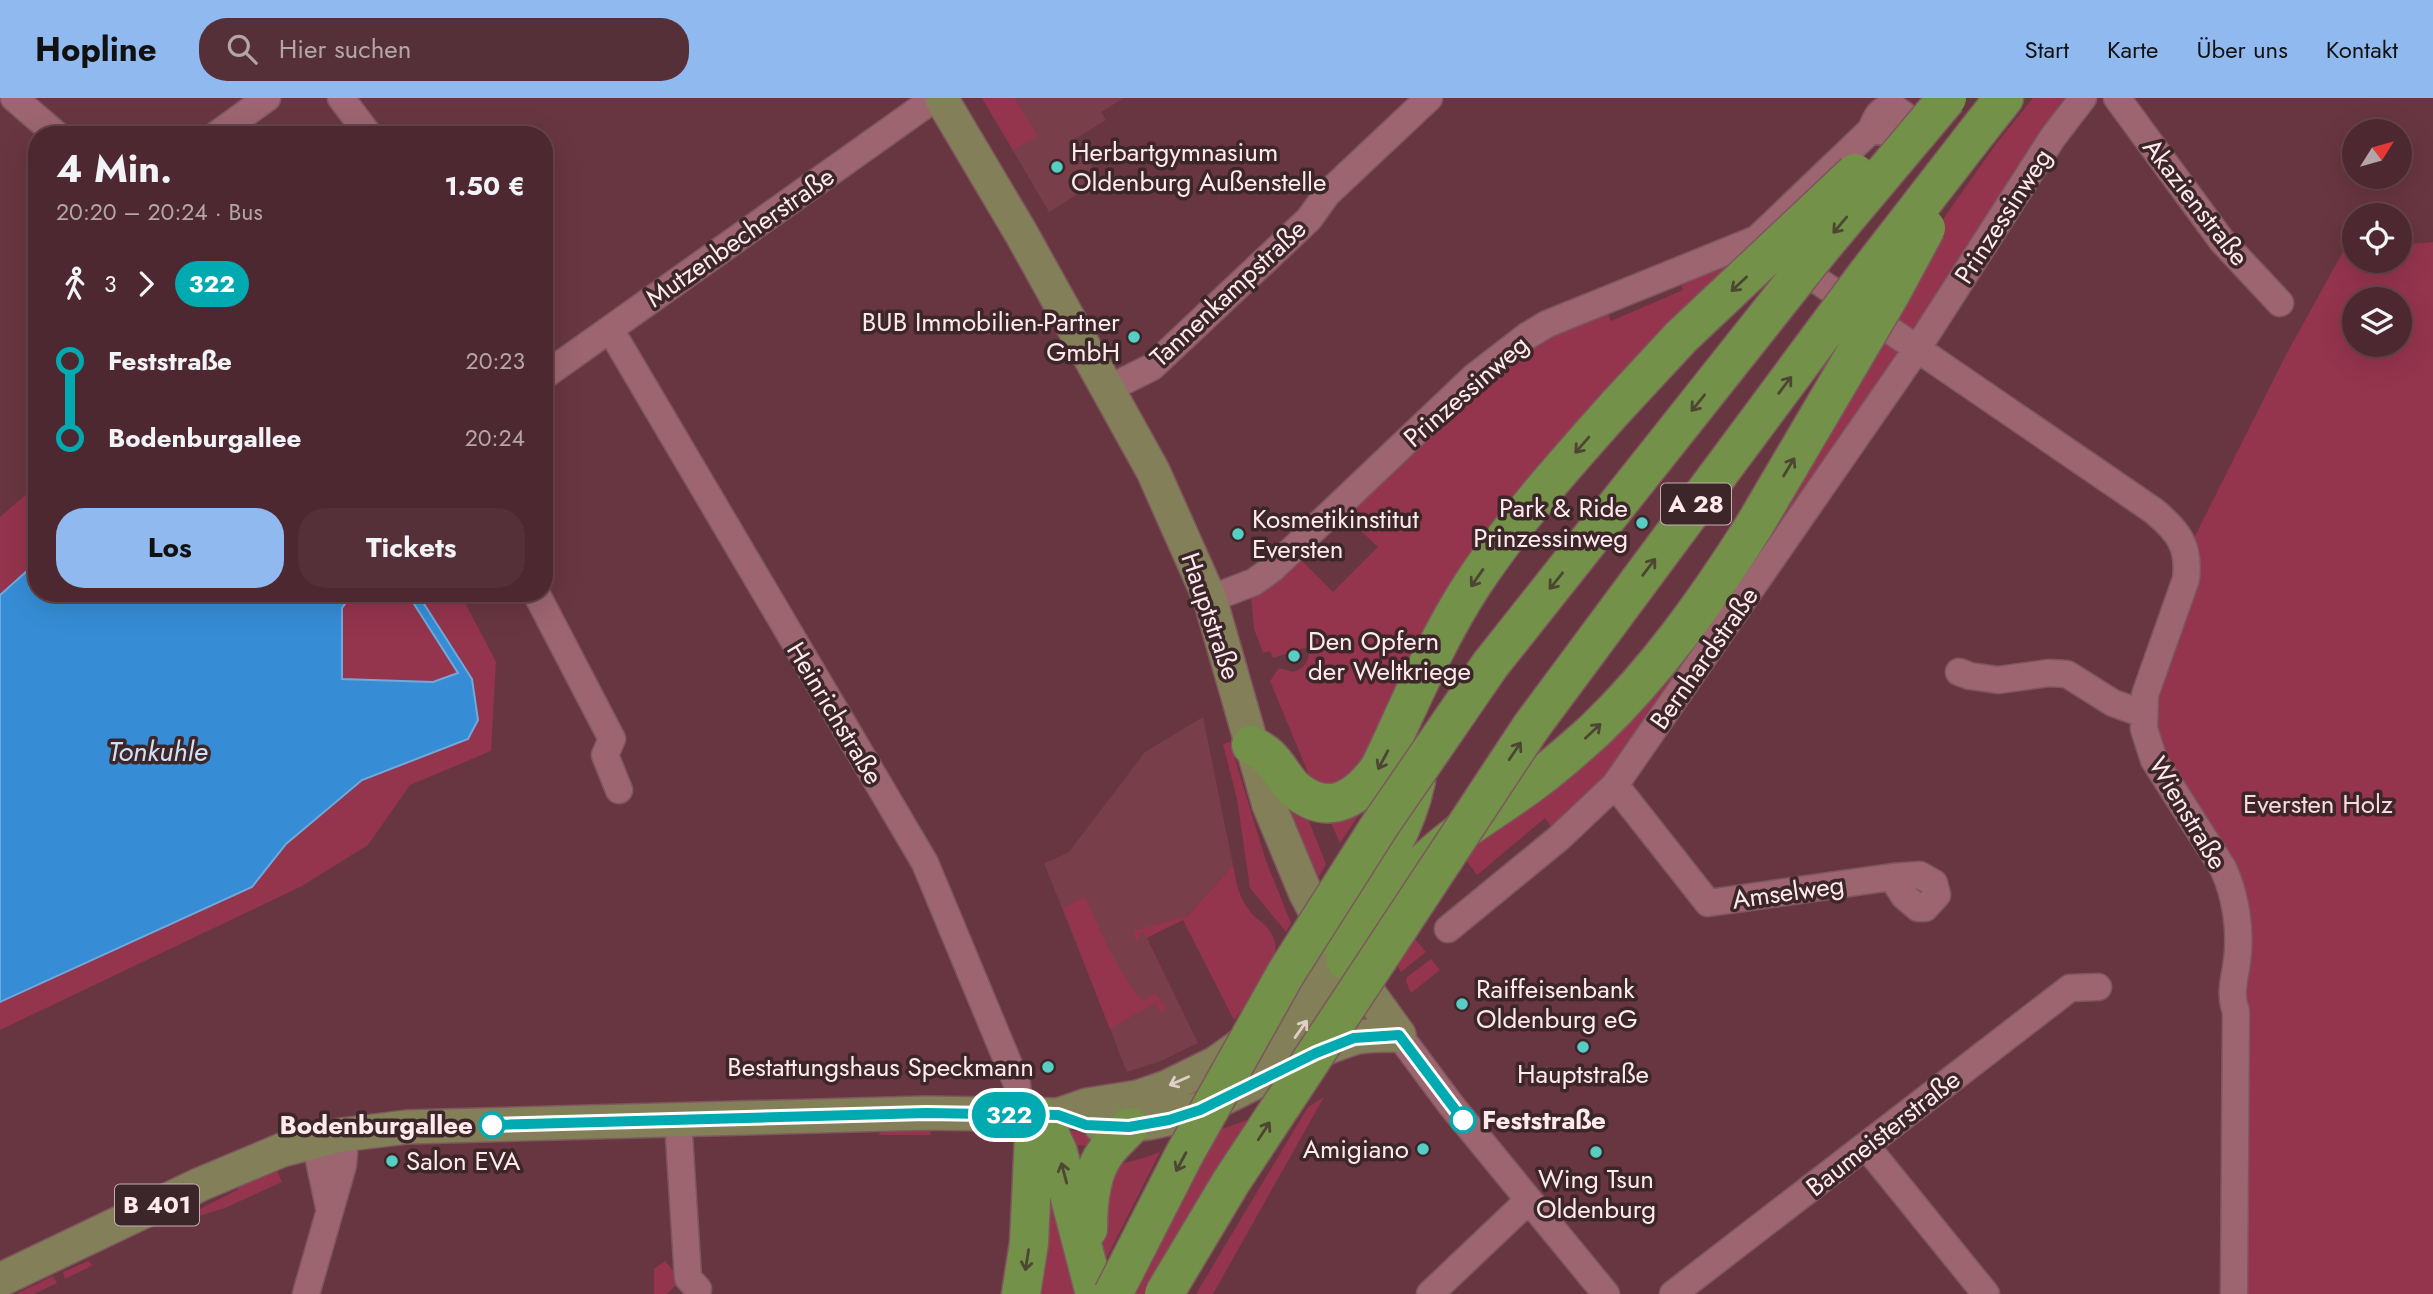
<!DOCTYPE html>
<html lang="de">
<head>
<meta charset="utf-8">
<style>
	:root { --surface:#4e2830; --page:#553038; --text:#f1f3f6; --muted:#b3a6ab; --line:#65444c; --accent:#90b9f0 }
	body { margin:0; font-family:Jost,sans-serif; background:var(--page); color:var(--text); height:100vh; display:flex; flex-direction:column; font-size:26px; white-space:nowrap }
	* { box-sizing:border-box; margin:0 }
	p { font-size:23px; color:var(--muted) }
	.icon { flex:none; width:38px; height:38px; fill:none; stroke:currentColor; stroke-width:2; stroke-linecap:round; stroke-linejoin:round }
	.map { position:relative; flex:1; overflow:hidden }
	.panel { position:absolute; left:28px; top:28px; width:525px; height:476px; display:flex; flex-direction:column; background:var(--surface); border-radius:28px; box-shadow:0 7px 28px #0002,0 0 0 2px var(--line) }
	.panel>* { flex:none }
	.badge { padding:0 14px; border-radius:23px; font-size:24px; line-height:46px }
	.needle { width:46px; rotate:53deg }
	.buttons { position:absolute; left:2342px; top:21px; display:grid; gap:14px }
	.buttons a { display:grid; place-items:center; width:70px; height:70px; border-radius:50%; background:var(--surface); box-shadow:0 7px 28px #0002,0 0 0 2px var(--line); font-size:35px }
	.map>.badge { position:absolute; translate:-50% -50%; box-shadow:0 0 0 4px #fff }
	.legs { display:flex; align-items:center; gap:10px; height:77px; padding:0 28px; font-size:23px }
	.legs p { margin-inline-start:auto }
	.summary { display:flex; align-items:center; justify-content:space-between; height:119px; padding:0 28px }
	h1 { font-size:38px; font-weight:700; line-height:52px }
	.cta { display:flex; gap:14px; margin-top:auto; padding:14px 28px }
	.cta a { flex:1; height:80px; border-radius:28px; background:var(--accent); color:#111; font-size:28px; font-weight:700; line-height:80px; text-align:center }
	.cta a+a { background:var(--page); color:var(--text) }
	ul { padding:0 28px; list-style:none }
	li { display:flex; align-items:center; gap:24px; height:77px; font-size:26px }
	li i { display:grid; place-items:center; width:10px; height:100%; margin:0 9px; background:currentColor }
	li i::after { content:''; width:18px; height:18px; margin:-9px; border:5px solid; border-radius:50%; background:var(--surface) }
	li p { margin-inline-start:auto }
	li:first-child i { background:linear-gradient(#0000 50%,currentColor 0) }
	li:last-child i { background:linear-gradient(currentColor 50%,#0000 0) }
	header { display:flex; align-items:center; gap:42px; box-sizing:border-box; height:98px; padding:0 35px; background:var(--accent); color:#111 }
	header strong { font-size:33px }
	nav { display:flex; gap:38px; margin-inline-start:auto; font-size:24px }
	.search { width:490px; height:63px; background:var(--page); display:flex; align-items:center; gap:18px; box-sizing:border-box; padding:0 24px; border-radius:28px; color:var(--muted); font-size:26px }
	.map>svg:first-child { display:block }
</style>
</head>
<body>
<header>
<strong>Hopline</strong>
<div class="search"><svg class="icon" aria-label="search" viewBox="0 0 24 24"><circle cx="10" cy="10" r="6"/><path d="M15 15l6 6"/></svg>Hier suchen</div>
<nav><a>Start</a><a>Karte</a><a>Über uns</a><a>Kontakt</a></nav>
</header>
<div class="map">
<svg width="2433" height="1196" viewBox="0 0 2433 1196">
	<rect width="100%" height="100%" fill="#683640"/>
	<path fill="#783e4a" d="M982 0H1124L1101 14 1106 22 1075 41 1100 82 1049 114Z
		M1203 619 1233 767 1187 818 1147 840 1198 945 1161 963 1127 974 1044 765 1068 755 1145 654Z"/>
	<path fill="#94344d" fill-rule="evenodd" d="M982 0H1014L1038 38 1013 52Z
		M2033 0H2083L1672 608 1559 740 1545 720 1477 777 1455 747 1594 632 1891 195 1996 46Z
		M2433 144V1196H2234L2237 828 2147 646 2194 440 2288 253 2344 152 2354 151V163H2399V147ZM2354 201H2399V247H2354Z
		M1735 166 1628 272 1367 674 1316 694 1270 583 1279 570 1293 574C1305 570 1311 561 1308 549L1273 560 1270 553 1263 555 1254 531 1251 497 1298 459 1333 494 1378 449 1342 415 1499 264 1606 210 1611 223 1683 192 1680 182 1718 168Z
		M37 387V464L0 497V419Z
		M353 495H407L458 575 433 584 342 581V510Z
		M417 495H460L496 564 491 653 410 687 368 747 302 788 0 932V904L252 789 286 746 362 682 468 641 472 581Z
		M1230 644 1265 760 1291 825 1286 834 1250 790 1237 701 1223 646Z
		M1280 689 1303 708 1326 766 1318 780 1296 734Z
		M1377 690 1340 745 1327 716Z
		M1233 767C1237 788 1239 801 1253 817 1258 822 1265 826 1269 832 1291 860 1250 901 1234 922L1183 822 1146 840 1142 833 1137 844 1133 833 1187 818Z
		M1085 799C1102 836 1117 873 1143 903L1155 895 1166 910 1160 914 1155 905 1110 931 1063 810Z
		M1415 841 1426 854 1401 874 1397 867Z
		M1431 861 1440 872 1411 895 1406 883 1407 879Z
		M1324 999 1213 1196H1196L1308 1009Z
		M1250 1021 1148 1196H1133L1216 1033Z
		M885 1030 929 1031 931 1037H878Z
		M1065 1032 1111 1036 1102 1048 1067 1047Z
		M1160 1054 1103 1167 1108 1196H1000L1021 1071C1070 1070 1113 1073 1160 1054Z
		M277 1072 282 1084 225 1110 169 1127 237 1092 241 1086Z
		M88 1163 93 1167 65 1181 63 1174Z
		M665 1163 681 1182 667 1196H654V1171Z
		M53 1178 57 1185 34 1196H16Z"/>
	<path fill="#368dd5" stroke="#72a9dc" stroke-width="2" d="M37 464V495H353L342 510V581L433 584 458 575 407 495H417L472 581 478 622 468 641 362 682 286 746 252 789 0 904V497Z"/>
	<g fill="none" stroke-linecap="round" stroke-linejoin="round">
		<g stroke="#7d565e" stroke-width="29">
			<path id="minor" d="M14 0 57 37
				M341 0 369 37
				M2117 0 2222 143 2280 205
				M216 37 267 0
				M1757 141 2154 413C2178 433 2190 448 2186 481L2145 597 2144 631 2154 662 2223 770C2236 798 2241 833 2237 863 2235 880 2229 896 2236 913L2234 1196
				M610 231 925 765 1017 986 1019 1017
				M544 278 935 0
				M1108 291 1152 269 1309 121 1327 96 1429 0
				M536 495 612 641 605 657 619 692
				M1210 501 1254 484 1272 471 1474 279 1527 238 1547 226 1757 141 1871 32 1887 34 1900 32 1903 26 1904 17 1893 9C1879 11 1876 20 1871 32
				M1959 574 1970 578 1998 582 2049 575 2067 576 2113 605 2144 616
				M1615 687 1708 805 1892 779 1920 777 1934 785 1937 797 1925 810H1918L1904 798 1892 779
				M1448 831 1559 740 1615 687 1917 251 2053 39 2083 0
				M1399 937 1451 1007 1606 1196
				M678 1022 688 1180 698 1191
				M315 1043 329 1109
				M1866 1048 1986 1196
				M306 1196 343 1067 344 1054 341 1037
				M1430 1196 1529 1102
				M1673 1196 2070 890 2098 889"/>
		</g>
		<g stroke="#7d565e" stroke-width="36">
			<path id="major" d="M941 0 1021 135 1153 373 1210 501 1269 707 1306 796 1332 844 1399 937
				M1266 974 1288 950 1346 863
				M1101 1028C1204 1032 1260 970 1351 941 1365 936 1384 938 1399 937
				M0 1182 201 1086 282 1052 341 1037 407 1029 926 1015 1058 1017 1087 1007 1138 999 1167 989 1216 965 1258 935 1297 892 1332 844"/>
		</g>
		<g stroke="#7d565e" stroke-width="41">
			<path id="highway" d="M1981 29 2004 0
				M1251 647C1257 650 1264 654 1269 659 1280 669 1285 684 1297 693 1331 720 1360 698 1380 669 1409 608 1435 544 1472 487 1514 423 1566 365 1617 308
				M1335 840C1366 790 1404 742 1416 683
				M1346 863C1370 831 1394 796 1422 767 1454 734 1496 712 1533 684 1554 669 1574 651 1594 633 1657 573 1707 502 1754 428
				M1035 1017 1048 1032 1058 1054 1095 1196
				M1088 1131C1088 1106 1090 1075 1106 1054 1112 1045 1122 1037 1129 1029
				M1021 1196 1029 1145 1035 1017"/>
		</g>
		<use href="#minor" stroke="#9c6570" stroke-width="26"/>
		<use href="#major" stroke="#837f58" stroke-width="33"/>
		<use href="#highway" stroke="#739148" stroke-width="38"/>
		<g stroke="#7d565e" stroke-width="41" stroke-linecap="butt">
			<path id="highway-bridge" d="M1617 308 1681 239 1855 75
				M1754 428 1891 195 1926 130
				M1113 1196 1184 1057 1286 875 1380 727 1490 567 1821 150 1947 0
				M1164 1196 1231 1084 1531 629 1867 176 1981 29"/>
		</g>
		<use href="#highway-bridge" stroke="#739148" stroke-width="38"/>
	</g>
	<defs><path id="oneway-shaft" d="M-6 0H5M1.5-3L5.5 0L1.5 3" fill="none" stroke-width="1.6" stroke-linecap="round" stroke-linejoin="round" transform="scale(1.75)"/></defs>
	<g stroke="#4d4633">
		<use href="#oneway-shaft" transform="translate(1840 127) rotate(130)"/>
		<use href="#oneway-shaft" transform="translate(1739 186) rotate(137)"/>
		<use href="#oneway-shaft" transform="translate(1785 287) rotate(-53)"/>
		<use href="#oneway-shaft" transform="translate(1698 305) rotate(129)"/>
		<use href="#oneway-shaft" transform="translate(1582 347) rotate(131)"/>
		<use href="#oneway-shaft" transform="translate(1789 369) rotate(-59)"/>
		<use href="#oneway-shaft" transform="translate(1649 469) rotate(-53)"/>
		<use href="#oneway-shaft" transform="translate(1477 480) rotate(125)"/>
		<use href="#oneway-shaft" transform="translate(1556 483) rotate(129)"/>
		<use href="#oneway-shaft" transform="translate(1593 633) rotate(-43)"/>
		<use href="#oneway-shaft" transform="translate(1515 653) rotate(-56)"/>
		<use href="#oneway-shaft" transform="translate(1383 662) rotate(118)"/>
		<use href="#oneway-shaft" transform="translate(1264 1033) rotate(-57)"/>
		<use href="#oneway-shaft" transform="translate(1181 1064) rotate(118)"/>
		<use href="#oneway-shaft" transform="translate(1064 1075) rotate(-105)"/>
		<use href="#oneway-shaft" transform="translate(1027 1162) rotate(99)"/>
	</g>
	<g stroke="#dfcfc8">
		<use href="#oneway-shaft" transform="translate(1301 931) rotate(-55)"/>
		<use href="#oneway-shaft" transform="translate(1179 983) rotate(156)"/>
	</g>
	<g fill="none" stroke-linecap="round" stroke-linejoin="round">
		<g stroke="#fff" stroke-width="16">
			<path id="line-1" d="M492 1027 926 1015 1058 1017 1086 1027 1129 1029 1169 1022 1200 1012 1316 955 1354 940 1399 937 1463 1022"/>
		</g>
		<use href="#line-1" stroke="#00aab0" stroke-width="10"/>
	</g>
	<g fill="#56cec3" stroke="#3d262a" stroke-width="2.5">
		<circle cx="1057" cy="69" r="7"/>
		<circle cx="1134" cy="239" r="7"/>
		<circle cx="1642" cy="425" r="7"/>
		<circle cx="1238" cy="436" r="7"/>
		<circle cx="1294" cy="558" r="7"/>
		<circle cx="1462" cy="906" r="7"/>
		<circle cx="1583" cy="949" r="7"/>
		<circle cx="1048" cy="969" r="7"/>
		<circle cx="1423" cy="1051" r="7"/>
		<circle cx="1596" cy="1054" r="7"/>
		<circle cx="392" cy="1063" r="7"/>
	</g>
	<g fill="#fff" stroke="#00aab0" stroke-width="3.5">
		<circle cx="1463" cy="1022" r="12"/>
		<circle cx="492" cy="1027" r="12"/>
	</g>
	<g text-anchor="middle" stroke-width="7" stroke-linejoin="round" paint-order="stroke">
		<g fill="#3d262a" stroke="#c4afb2" stroke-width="2">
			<rect x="1661" y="385.5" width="70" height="41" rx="5"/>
			<rect x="115" y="1086.5" width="84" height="41" rx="5"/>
		</g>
		<g font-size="24" font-weight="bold" fill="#feeaed">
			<text x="1696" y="414">A 28</text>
			<text x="157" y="1115">B 401</text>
		</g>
		<g font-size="26" fill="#feeaed" stroke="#3d262a" text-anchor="start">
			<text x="1071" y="63">Herbartgymnasium<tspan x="1071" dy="30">Oldenburg Außenstelle</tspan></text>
			<text x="1120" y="233" text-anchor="end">BUB Immobilien-Partner<tspan x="1120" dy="30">GmbH</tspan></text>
			<text x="1628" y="419" text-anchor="end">Park &amp; Ride<tspan x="1628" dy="30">Prinzessinweg</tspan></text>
			<text x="1252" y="430">Kosmetikinstitut<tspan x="1252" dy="30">Eversten</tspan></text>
			<text x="1308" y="552">Den Opfern<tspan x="1308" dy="30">der Weltkriege</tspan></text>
			<text x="1476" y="900">Raiffeisenbank<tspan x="1476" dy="30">Oldenburg eG</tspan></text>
			<text x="1034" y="978" text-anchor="end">Bestattungshaus Speckmann</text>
			<text x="1583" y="985" text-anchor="middle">Hauptstraße</text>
			<text x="1409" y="1060" text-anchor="end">Amigiano</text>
			<text x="406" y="1072">Salon EVA</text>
			<text x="1596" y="1090" text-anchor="middle">Wing Tsun<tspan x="1596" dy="30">Oldenburg</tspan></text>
		</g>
		<g font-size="26" fill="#feeaed" stroke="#3d262a">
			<text transform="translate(2196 104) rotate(52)" y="9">Akazienstraße</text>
			<text transform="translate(2003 118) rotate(-57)" y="9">Prinzessinweg</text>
			<text transform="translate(740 139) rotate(-35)" y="9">Mutzenbecherstraße</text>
			<text transform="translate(1228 195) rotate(-43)" y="9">Tannenkampstraße</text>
			<text transform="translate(1466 293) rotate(-41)" y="9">Prinzessinweg</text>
			<text transform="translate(1211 518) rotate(71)" y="9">Hauptstraße</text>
			<text transform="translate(1704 560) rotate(-55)" y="9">Bernhardstraße</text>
			<text transform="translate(835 615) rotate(59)" y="9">Heinrichstraße</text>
			<text transform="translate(2188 715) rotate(59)" y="9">Wienstraße</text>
			<text transform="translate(1788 794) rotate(-8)" y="9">Amselweg</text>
			<text transform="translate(1883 1035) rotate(-38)" y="9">Baumeisterstraße</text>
		</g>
		<g font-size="26" fill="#f7d9de" stroke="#3d262a">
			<text x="2318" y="715">Eversten Holz</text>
		</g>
		<g font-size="26" font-weight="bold" fill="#feeaed" stroke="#3d262a" text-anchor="start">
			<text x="1482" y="1031">Feststraße</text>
			<text x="473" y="1036" text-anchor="end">Bodenburgallee</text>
		</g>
		<g font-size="28" font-style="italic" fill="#cee2f4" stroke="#3d262a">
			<text x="158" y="663">Tonkuhle</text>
		</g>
	</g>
</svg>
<div class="buttons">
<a><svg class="needle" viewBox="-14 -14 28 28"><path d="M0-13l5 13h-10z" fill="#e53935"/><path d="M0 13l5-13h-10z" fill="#b3a6ab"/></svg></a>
<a><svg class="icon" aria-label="locate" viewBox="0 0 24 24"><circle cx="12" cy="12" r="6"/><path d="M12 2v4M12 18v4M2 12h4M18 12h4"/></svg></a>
<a><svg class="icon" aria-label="layers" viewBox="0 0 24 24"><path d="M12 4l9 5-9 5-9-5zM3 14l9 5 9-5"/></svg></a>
</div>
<b class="badge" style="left:1009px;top:1017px;background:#00aab0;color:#fff">322</b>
<section class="panel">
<div class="summary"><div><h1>4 Min.</h1><p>20:20 – 20:24 · Bus</p></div><b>1.50 €</b></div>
<div class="legs"><svg class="icon" aria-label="walk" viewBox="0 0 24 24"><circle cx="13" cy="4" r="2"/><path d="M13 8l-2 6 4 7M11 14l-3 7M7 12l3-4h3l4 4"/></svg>3<svg class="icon" aria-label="forward" viewBox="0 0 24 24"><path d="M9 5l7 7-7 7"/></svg><b class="badge" style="background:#00aab0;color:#fff">322</b></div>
<ul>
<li><i style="color:#00aab0"></i><b>Feststraße</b><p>20:23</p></li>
<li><i style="color:#00aab0"></i><b>Bodenburgallee</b><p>20:24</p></li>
</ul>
<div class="cta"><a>Los</a><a>Tickets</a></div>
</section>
</div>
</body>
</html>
